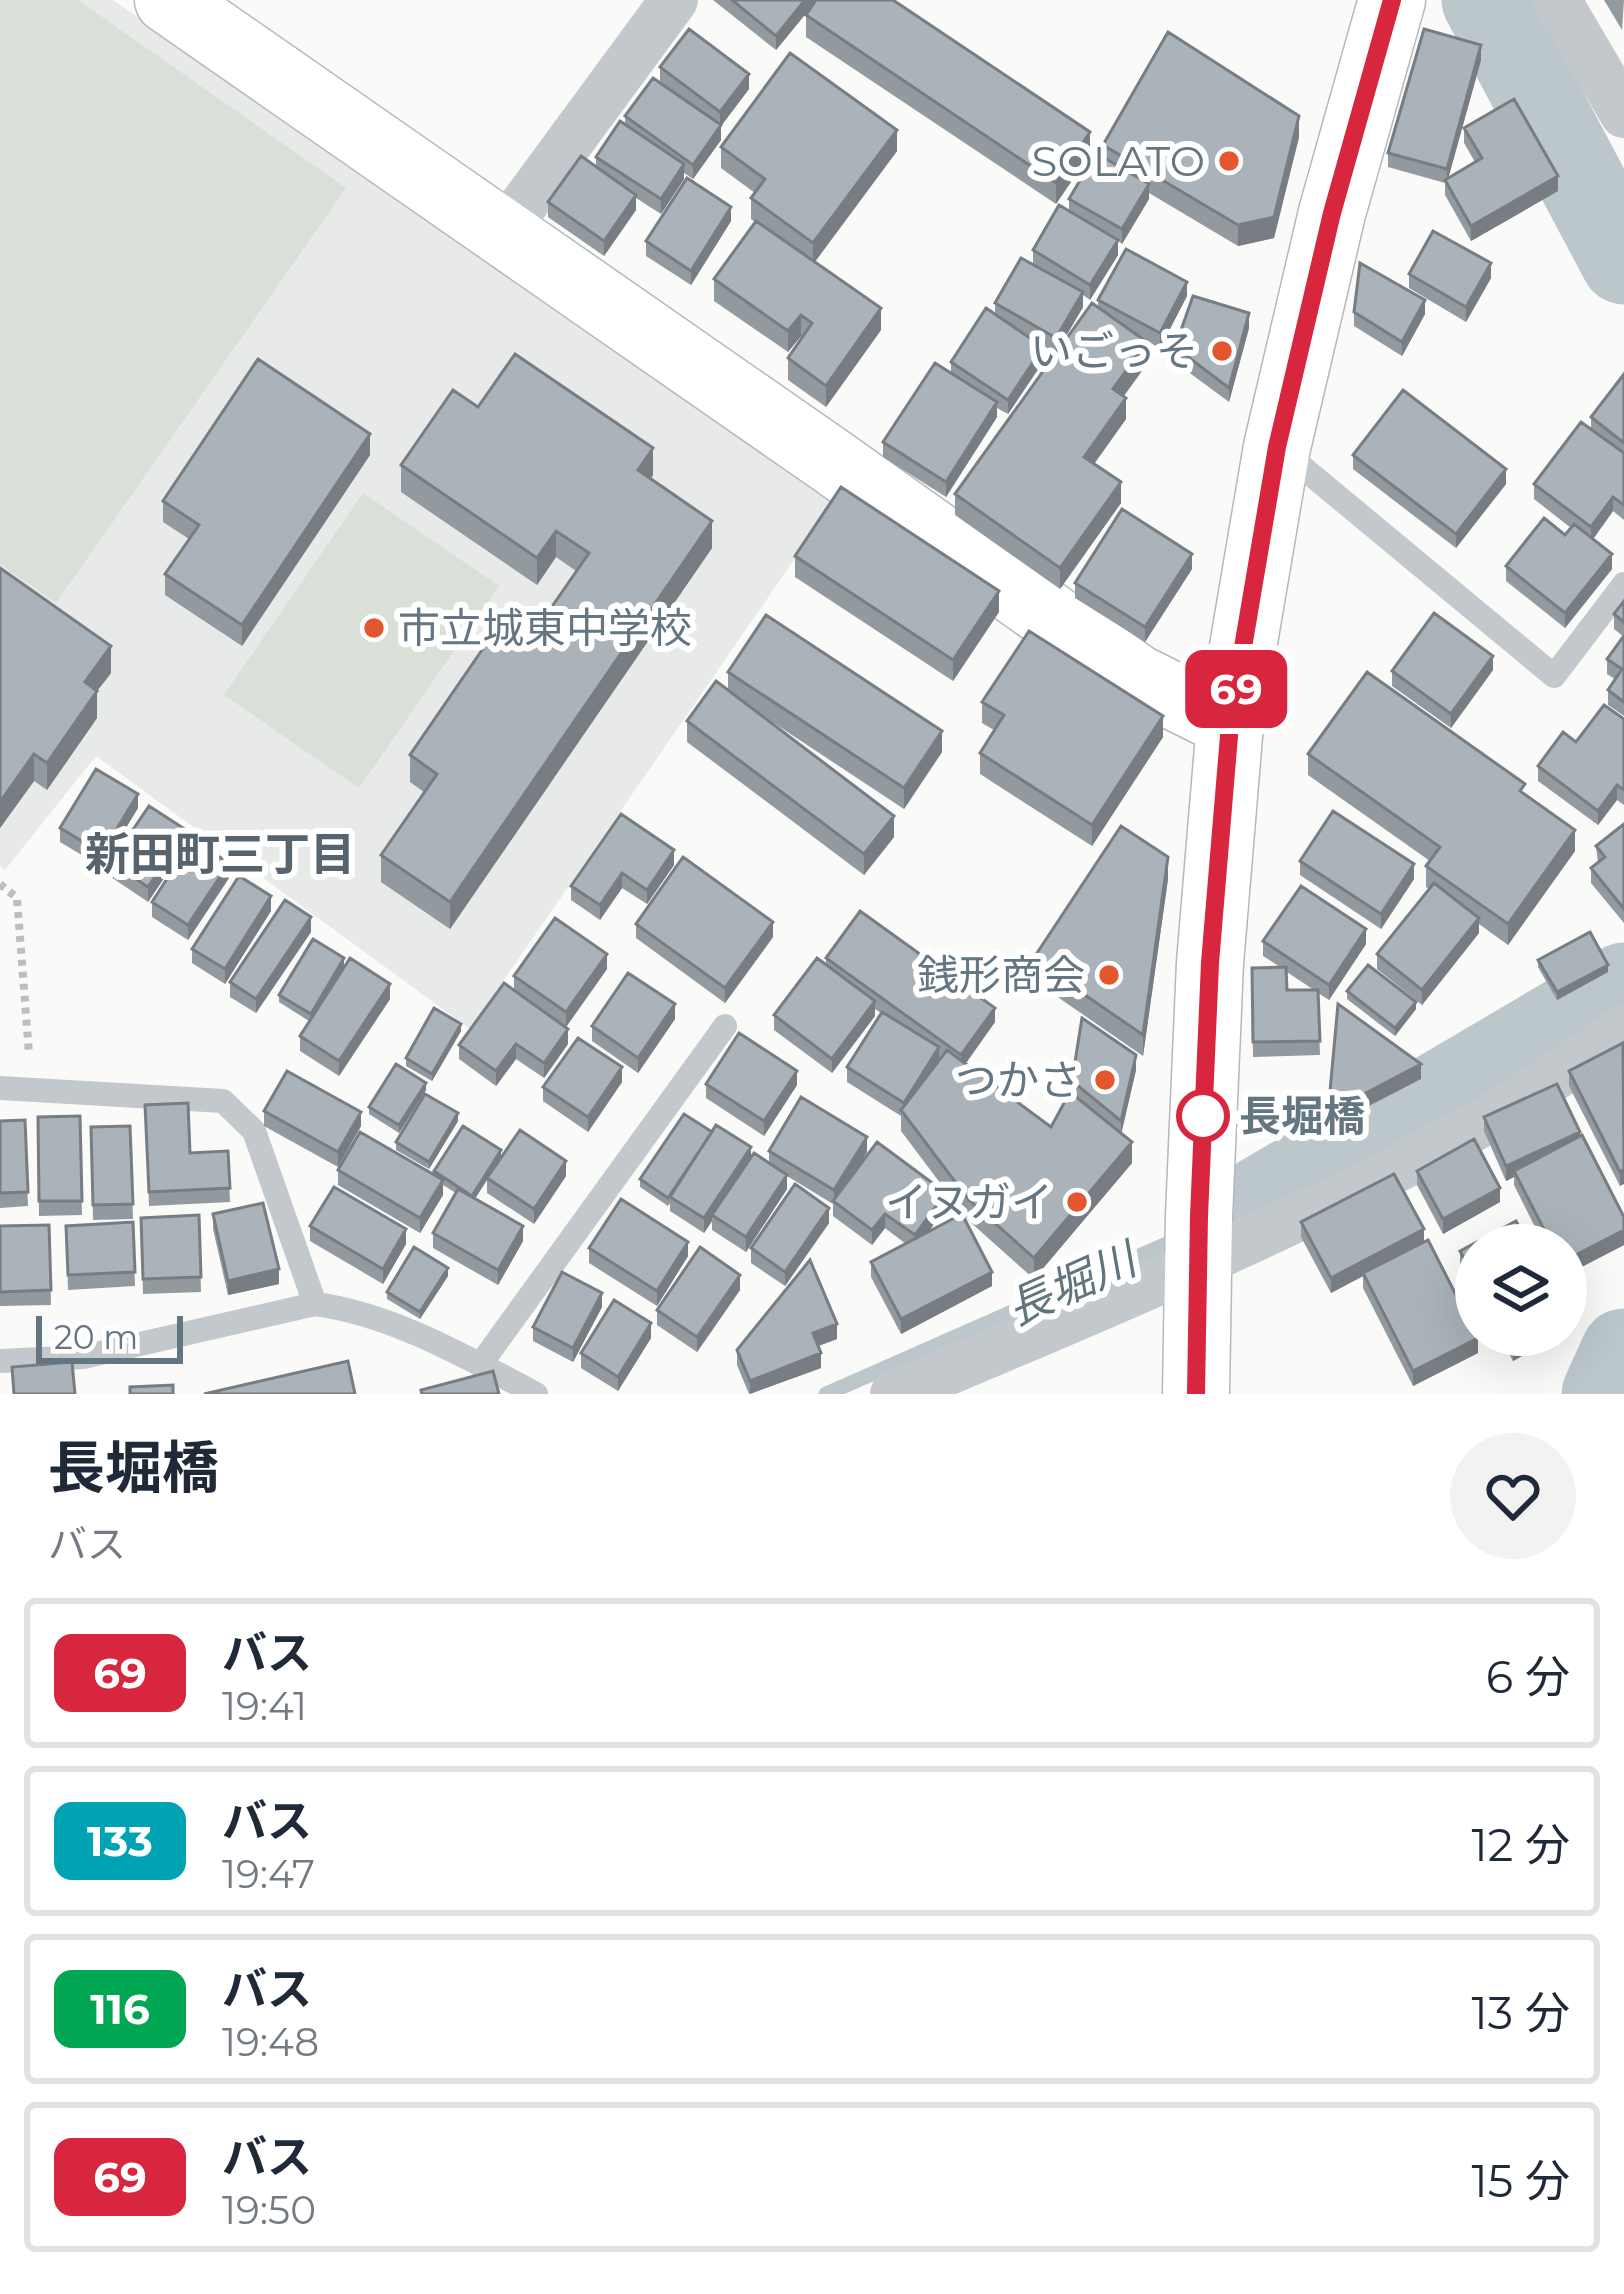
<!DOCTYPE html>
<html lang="ja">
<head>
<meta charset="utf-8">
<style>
	:root { --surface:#fff; --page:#f2f2f3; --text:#1f2937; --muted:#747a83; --line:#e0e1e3 }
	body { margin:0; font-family:Montserrat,"Noto Sans JP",sans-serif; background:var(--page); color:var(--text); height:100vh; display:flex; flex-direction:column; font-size:45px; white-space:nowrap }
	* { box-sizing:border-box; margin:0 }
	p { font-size:39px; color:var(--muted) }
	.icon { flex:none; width:66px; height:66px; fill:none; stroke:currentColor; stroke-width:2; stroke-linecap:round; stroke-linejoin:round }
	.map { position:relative; height:1394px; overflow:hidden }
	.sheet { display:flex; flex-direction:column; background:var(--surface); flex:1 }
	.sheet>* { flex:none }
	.badge { padding:0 24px; border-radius:18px; font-size:42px; line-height:78px }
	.buttons { position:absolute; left:1455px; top:1224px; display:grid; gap:24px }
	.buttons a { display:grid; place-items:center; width:132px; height:132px; border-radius:50%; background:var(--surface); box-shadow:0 12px 48px #0002; font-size:60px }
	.scale { position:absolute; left:36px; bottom:30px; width:147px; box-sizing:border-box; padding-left:12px; border:6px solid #657683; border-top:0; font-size:33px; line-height:42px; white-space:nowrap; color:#657683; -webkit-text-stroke:9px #fff; paint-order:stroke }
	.map>.badge { position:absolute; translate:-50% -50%; box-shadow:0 0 0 6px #fff }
	.round { display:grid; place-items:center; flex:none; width:126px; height:126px; border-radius:63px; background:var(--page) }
	.summary { display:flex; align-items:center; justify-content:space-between; height:204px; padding:0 48px }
	h1 { font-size:57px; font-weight:700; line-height:90px }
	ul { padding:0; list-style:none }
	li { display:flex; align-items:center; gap:36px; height:150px; margin:0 24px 18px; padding:0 24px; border:6px solid var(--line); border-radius:12px }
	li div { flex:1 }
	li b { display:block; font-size:45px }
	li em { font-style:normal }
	li .badge { min-width:132px; font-weight:700; text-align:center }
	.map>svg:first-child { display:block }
</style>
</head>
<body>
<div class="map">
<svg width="1624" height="1394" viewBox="0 0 1624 1394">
	<rect width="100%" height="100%" fill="#fafaf8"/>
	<path fill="#e8e9e9" d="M0 0H113L836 499 470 1029 96 756 5 870 0 866Z"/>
	<path fill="#dadfd7" d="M0 0H78L346 188 56 603 0 564Z
		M363 493 499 586 359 788 224 695Z"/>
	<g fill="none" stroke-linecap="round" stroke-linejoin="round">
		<path stroke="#bbc7cb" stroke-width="15" d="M1218 1221 1260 1200
			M826 1394 1180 1238"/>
		<path stroke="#bbc7cb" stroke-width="87" d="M1485 0 1624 261
			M1260 1200 1624 986
			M1605 1394 1624 1352"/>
		<g stroke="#b3babf" stroke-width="69">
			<path id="secondary" d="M168 0 830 460 1137 678 1230 724"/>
		</g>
		<g stroke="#b4b9bd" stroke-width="69">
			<path id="highway" d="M1196 1394 1199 1216 1210 963 1230 724 1277 447 1332 213 1392 0"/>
		</g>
		<path stroke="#bbbfc2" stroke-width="8" stroke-dasharray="6 6" stroke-linecap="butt" d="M0 884 17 898 29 1054"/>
		<path stroke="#c3c8cc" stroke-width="24" d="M1284 452 1554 676 1624 584
			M0 1088 223 1101 254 1131 315 1304
			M0 1361 83 1357 315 1304C392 1314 468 1358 536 1394
			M480 1365 725 1026"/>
		<path stroke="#c3c8cc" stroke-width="48" d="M1557 0 1624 114
			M502 234 674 0
			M894 1394C1091 1311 1291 1229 1478 1125 1528 1097 1576 1061 1624 1029"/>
		<use href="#secondary" stroke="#fff" stroke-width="66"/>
		<use href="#highway" stroke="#fff" stroke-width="66"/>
	</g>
	<path fill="#929a9f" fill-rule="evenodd" d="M713 0H893L1090 154 1056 204 806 37V15L812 6 776 50Z
		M1604 0H1624L1622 30Z
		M1481 60 1448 178 1475 162 1464 143V128L1558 191 1471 241 1445 195V183L1388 167V153Z
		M660 67 749 89 721 126V140L693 179 684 173V179L661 214 636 198V210L604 256 548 217V202L596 166V157L625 124V116L660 82Z
		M1299 137 1274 238 1238 246 1149 193V199L1122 244 1118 241V255L1090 300 1083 295V307L1058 350 1098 308V300L1187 296 1160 348 1140 338 1147 364 1124 396 1126 419 1094 464 1121 503 1060 589 955 515V494L1056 353 1028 337 1043 362 1008 414 997 408V417L946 497 883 457V442L951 373V362L995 314V303L1033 264V250L1069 211V199L1103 158V145Z
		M721 147 897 151 815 262 881 330 826 407 788 380V358L802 337 801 336 788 352 714 301V279L755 222 751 219V198L755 193 721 168Z
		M731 221 691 285 646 256V241Z
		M1409 274 1491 278 1466 322 1409 288Z
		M1354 312 1425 314 1402 356 1354 326Z
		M1249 328 1229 402 1175 362V347Z
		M1624 374V520L1613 511 1593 539 1612 569 1565 628 1506 581V566L1565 535 1571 528 1534 499V484L1591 428V417Z
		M478 407 653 475 651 479 712 548 450 929 381 882V855L424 792 410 782V755L533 634 576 571 556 557 537 585 401 492V465Z
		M370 455 242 646 165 595V574L189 539 163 522V501Z
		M1353 455 1506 484 1456 548 1353 469Z
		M795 556 999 612 953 681 795 577Z
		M0 568 111 673 97 691V718L47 790 34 781 0 828Z
		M1192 569 1145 642 1075 598V583Z
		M1624 601V637L1614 629V614Z
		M1624 638V716L1608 705V690L1615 679 1607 674V659Z
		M1493 670 1451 728 1392 686V671Z
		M728 672 942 752 904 809 757 712 894 837 864 875 687 742V721L728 690Z
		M982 702 1163 737 1092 846 980 774V753L994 730 982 723Z
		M1624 719V805L1617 800 1598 825 1538 781V766L1576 742Z
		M1308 754 1525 795 1575 851 1508 945 1479 924V933L1422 1005 1377 969V954L1429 889 1426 887V866L1430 861 1308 775Z
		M138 808 102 867 60 842V828Z
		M621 814 674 865 647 904 622 888 600 920 571 900V886Z
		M1624 824V923L1591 883V868L1598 863 1596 846Z
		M186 845 148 902 111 877V862Z
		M1300 861 1414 879 1381 929 1300 875Z
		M229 878 188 940 152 917V902Z
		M1168 879 1143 1056 1033 980V959Z
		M271 911 225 984 192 963V949Z
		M636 924 773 937 725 1003 636 938Z
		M311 932 256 1013 230 997V982Z
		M1263 941 1366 944 1329 1000 1318 993 1320 1055 1253 1057 1252 968 1280 967 1263 956ZM1287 972 1314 990H1287Z
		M826 958 995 1022 966 1063 1051 1127 1072 1093V1081L1136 1070 1121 1133 1132 1163 1034 1279 968 1220 901 1131V1116L847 1082V1067L881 1013 875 1009V1016L832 1073 774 1030V1015L826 964Z
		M1538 960 1608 972 1557 1000 1538 967Z
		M607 969 566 1027 568 1044 544 1078 516 1059 496 1086 459 1059V1045L514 991V976Z
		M1347 991 1416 1009 1395 1036 1347 999Z
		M279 995 390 999 339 1076 300 1051V1036L309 1021 279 1002Z
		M675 1019 638 1073 592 1041V1026Z
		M461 1031 432 1081 406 1066V1058Z
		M1624 1045 1620 1186 1569 1086V1071Z
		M622 1082 588 1132 543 1101V1087Z
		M706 1084 797 1085 764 1136 706 1098Z
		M426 1090 399 1133 369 1114V1107Z
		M145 1105 190 1153 228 1151 230 1202 149 1206Z
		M264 1111 361 1126 338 1167 264 1126Z
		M80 1116 82 1215 39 1216 38 1117Z
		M1484 1117 1580 1137 1624 1245 1566 1275V1245H1544L1514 1185V1177L1506 1181 1484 1131Z
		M25 1120 28 1206 0 1208V1121Z
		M458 1121 429 1169 396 1150V1142Z
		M130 1126 133 1219 93 1220 91 1127Z
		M769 1151 867 1152 852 1176 946 1208 928 1232 992 1286 901 1334 871 1277V1262L906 1244 885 1228 872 1245 833 1216V1204L787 1176V1189L746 1252 712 1230V1221L704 1233 670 1211V1203L668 1206 640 1187V1179L751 1157 769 1163Z
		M501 1158 566 1176 534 1224 487 1193V1180L475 1199 523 1241 498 1285 433 1248V1233L456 1193 443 1185V1195L420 1233 338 1185V1170L434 1175V1171Z
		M1417 1171 1500 1202 1443 1234 1417 1185Z
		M213 1214 279 1284 228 1295 213 1229Z
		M199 1215 201 1292 143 1294 141 1218Z
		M133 1222 135 1286 68 1290 66 1226Z
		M1301 1222 1424 1242 1478 1353 1413 1386 1363 1288V1276L1331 1293 1301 1237Z
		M829 1223 785 1286 751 1263V1248Z
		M49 1225 51 1305 0 1306V1226Z
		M310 1226 406 1244 383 1284 310 1241Z
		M1476 1245V1294L1460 1266V1251Z
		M589 1248 688 1256 657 1306 589 1263Z
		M448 1276 420 1319 387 1299V1292Z
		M740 1290 697 1352 657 1325V1310Z
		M602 1307 573 1362 533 1341V1327Z
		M1499 1335H1559L1513 1361Z
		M651 1338 618 1391 581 1368V1353Z
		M837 1339 818 1346 821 1368 749 1394 737 1365V1350Z"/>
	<path fill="#777d82" d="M805 0H817L776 50V36Z
		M1481 45V60L1447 183V169Z
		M749 74V89L721 126V140L693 179V165L720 126V112Z
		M1299 116V137L1274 238 1238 246V225Z
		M897 130V151L813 264V243Z
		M1090 132V154L1056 204V183Z
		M684 164V179L661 214V199Z
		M1558 176V191L1471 241V226Z
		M1149 184V199L1122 244V229Z
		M636 195V210L604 256V241Z
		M731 207V221L691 285V271Z
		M1118 240V255L1090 300V285Z
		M1491 263V278L1466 322V307Z
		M1187 282V296L1160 348V333Z
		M1083 292V307L1056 353V338Z
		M1425 300V314L1402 356V342Z
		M881 308V330L826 407V386Z
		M1249 313V328L1229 402V388Z
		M801 315V336L788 352V331Z
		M1147 342V364L1113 410V389Z
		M1043 347V362L1008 414V400Z
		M1126 398V419L1084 478V457Z
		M997 402V417L946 497V482Z
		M370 434V455L242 646V625Z
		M653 448V475L638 497V470Z
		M1506 469V484L1456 548V534Z
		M1121 482V503L1060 589V568Z
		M1613 497V511L1591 542V527Z
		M712 521V548L450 929V902Z
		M556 531V557L537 585V558Z
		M1192 554V569L1145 642V627Z
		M1612 554V569L1565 628V613Z
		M999 591V612L953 681V660Z
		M111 646V673L97 691V718L47 790V763L85 682Z
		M1493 656V670L1451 728V714Z
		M1163 716V737L1092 846V825Z
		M942 731V752L904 809V788Z
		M34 754V781L0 828V802Z
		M1617 785V800L1598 825V811Z
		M138 794V808L102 867V853Z
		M894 816V837L864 875V854Z
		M186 830V845L148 902V887Z
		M1575 830V851L1508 945V924Z
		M674 850V865L647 904V890Z
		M1168 857V879L1143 1056V1035Z
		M229 863V878L188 940V925Z
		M1414 864V879L1381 929V914Z
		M622 873V888L600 920V905Z
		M271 896V911L225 984V969Z
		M311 917V932L256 1013V999Z
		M1479 918V933L1422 1005V990Z
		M773 922V937L725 1003V988Z
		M1366 929V944L1329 1000V985Z
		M607 954V969L566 1027V1012Z
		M344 958V966L311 1022V1014Z
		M1608 965V972L1557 1000V992Z
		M390 984V999L339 1076V1061Z
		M875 1001V1016L832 1073V1059Z
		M1416 1002V1009L1395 1036V1028Z
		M675 1004V1019L638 1073V1058Z
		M995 1008V1022L961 1070V1055Z
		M461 1024V1031L432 1081V1074Z
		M568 1029V1044L544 1078V1063Z
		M516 1044V1059L496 1086V1071Z
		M939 1047V1062L904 1118V1103Z
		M1136 1055V1070L1121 1135V1121Z
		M1421 1064V1079L1328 1127V1113Z
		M622 1067V1082L588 1132V1117Z
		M797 1071V1085L764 1136V1121Z
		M426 1083V1090L399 1133V1125Z
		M361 1112V1126L338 1167V1152Z
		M458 1113V1121L429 1169V1162Z
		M1580 1132V1147L1514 1171V1177L1506 1181V1166Z
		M867 1137V1152L834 1205V1190Z
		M1132 1142V1163L1034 1279V1258Z
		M751 1147V1161L712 1215V1221L704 1233V1218Z
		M501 1150V1158L472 1203V1196Z
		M566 1161V1176L534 1224V1209Z
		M1624 1169V1184L1620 1186V1172Z
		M787 1175V1189L746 1252V1237Z
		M443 1180V1195L420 1233V1218Z
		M1500 1188V1202L1443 1234V1219Z
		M946 1193V1208L915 1250V1235Z
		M829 1208V1223L785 1286V1272Z
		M885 1214V1228L872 1245V1230Z
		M523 1226V1241L498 1285V1270Z
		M406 1229V1244L383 1284V1269Z
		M1424 1229V1244L1331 1293V1278Z
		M1624 1230V1245L1566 1275V1260Z
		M688 1242V1256L657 1306V1291Z
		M448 1268V1276L420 1319V1312Z
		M279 1269V1284L228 1295V1281Z
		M992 1272V1286L901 1334V1319Z
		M740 1275V1290L697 1352V1337Z
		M602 1293V1307L573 1362V1348Z
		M651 1323V1338L618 1391V1377Z
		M837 1324V1339L813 1348V1333Z
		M1533 1335H1559L1513 1361V1346Z
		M1478 1338V1353L1413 1386V1371Z
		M821 1353V1368L750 1394V1381Z"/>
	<path fill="#aab3b9" stroke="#777d82" stroke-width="3" d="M732 0H805L776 36Z
		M816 0H893L1090 132 1056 183 806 15Z
		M689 29 749 74 720 112 660 67Z
		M1424 29 1481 45 1447 169 1388 153Z
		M1168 32 1299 116 1274 217 1238 225 1103 145Z
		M790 53 897 130 813 243 751 198 765 179 721 147Z
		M653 78 721 125 693 165 625 116Z
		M1514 99 1558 176 1471 226 1445 180 1482 158 1464 128Z
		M620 121 684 164 661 199 596 157Z
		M1096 153 1149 184 1122 229 1069 199Z
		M581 156 636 195 604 241 548 202Z
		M687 178 731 207 691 271 646 241Z
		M1059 205 1118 240 1090 285 1033 250Z
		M756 221 881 308 826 386 788 358 812 323 801 315 788 331 714 279Z
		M1433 231 1491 263 1466 307 1409 274Z
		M1126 249 1187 282 1160 333 1098 300Z
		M1021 258 1083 292 1056 338 995 303Z
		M1360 263 1425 300 1402 342 1354 312Z
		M1193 296 1249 313 1229 388 1175 347Z
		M1092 303 1147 342 1113 389 1126 398 1084 457 1121 482 1060 568 955 494Z
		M986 308 1043 347 1008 400 951 362Z
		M515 354 653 448 638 470 712 521 450 902 381 855 437 774 410 755 506 615 533 634 589 553 556 531 537 558 401 465 453 390 478 407Z
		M258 359 370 434 242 625 165 574 199 525 163 501Z
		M935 363 997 402 946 482 883 442Z
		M1624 374V443L1591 417Z
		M1403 390 1506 469 1456 534 1353 455Z
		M1581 422 1624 453V505L1613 497 1591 527 1534 484Z
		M841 487 999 591 953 660 795 556Z
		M1122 509 1192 554 1145 627 1075 583Z
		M1544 518 1565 535 1574 524 1612 554 1565 613 1506 566Z
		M0 568 111 646 85 682 97 691 47 763 34 754 0 802Z
		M1624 601V622L1614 614Z
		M1434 613 1493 656 1451 714 1392 671Z
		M766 615 942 731 904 788 728 672Z
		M1029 631 1163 716 1092 825 980 753 1004 715 982 702Z
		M1623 637 1624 638V702L1608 690 1622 669 1607 659Z
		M1367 672 1525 784 1520 791 1575 830 1508 924 1426 866 1440 847 1308 754Z
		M716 681 894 816 864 854 687 721Z
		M1604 705 1624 719V790L1617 785 1598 811 1538 766 1563 732 1576 742Z
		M96 769 138 794 102 853 60 828Z
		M149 806 186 830 148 887 111 862Z
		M1333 811 1414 864 1381 914 1300 861Z
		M621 814 674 850 647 890 622 873 600 905 571 886Z
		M1624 824V909L1591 868 1605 857 1596 846Z
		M1121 826 1168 857 1143 1035 1033 959Z
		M192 840 229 863 188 925 152 902Z
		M683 857 773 922 725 988 636 924Z
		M239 876 271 896 225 969 192 949Z
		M1434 883 1479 918 1422 990 1377 954Z
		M1301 886 1366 929 1329 985 1263 941Z
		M285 900 311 917 256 999 230 982Z
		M860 911 995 1008 961 1055 826 958Z
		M555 918 607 954 566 1012 514 976Z
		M1590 932 1608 965 1557 992 1538 960Z
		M313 939 344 958 311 1014 279 995Z
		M350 958 390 984 339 1061 300 1036Z
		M817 958 875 1001 832 1059 774 1015Z
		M1368 965 1416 1002 1395 1028 1347 991Z
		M1286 967 1287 990H1318L1320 1041 1253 1042 1252 968Z
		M628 973 675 1004 638 1058 592 1026Z
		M504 983 568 1029 544 1063 516 1044 496 1071 459 1045Z
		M1338 1004 1421 1064 1328 1113Z
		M434 1008 461 1024 432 1074 406 1058Z
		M882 1012 939 1047 904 1103 847 1067Z
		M1082 1018 1136 1055 1121 1121 1072 1081Z
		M739 1033 797 1071 764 1121 706 1084Z
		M578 1038 622 1067 588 1117 543 1087Z
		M1623 1043 1624 1169 1620 1172 1569 1071Z
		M947 1050 1051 1127 1070 1092 1132 1142 1034 1258 968 1199 901 1110Z
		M396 1064 426 1083 399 1125 369 1107Z
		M287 1071 361 1112 338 1152 264 1111Z
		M1557 1084 1580 1132 1506 1166 1484 1117Z
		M425 1094 458 1113 429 1162 396 1142Z
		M801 1097 867 1137 834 1190 769 1151Z
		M188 1103 190 1153 228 1151 230 1188 149 1192 145 1105Z
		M684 1114 712 1132 668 1198 640 1179Z
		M80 1116 82 1201H39L38 1117Z
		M25 1120 28 1192 0 1193V1121Z
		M716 1125 751 1147 704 1218 670 1197Z
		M130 1126 133 1204 93 1205 91 1127Z
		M463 1126 501 1150 472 1196 434 1171Z
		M520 1130 566 1161 534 1209 487 1178Z
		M360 1132 443 1180 420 1218 338 1170Z
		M1582 1135 1624 1217V1230L1566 1260V1245H1552L1514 1171Z
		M1474 1139 1500 1188 1443 1219 1417 1171Z
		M877 1142 946 1193 915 1235 885 1214 872 1230 833 1201Z
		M754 1153 787 1175 746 1237 712 1215Z
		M1394 1174 1424 1229 1331 1278 1301 1222Z
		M795 1184 829 1208 785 1272 751 1248Z
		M334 1187 406 1229 383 1269 310 1226Z
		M458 1189 523 1226 498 1270 433 1233Z
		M621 1199 688 1242 657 1291 589 1248Z
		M263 1203 279 1269 228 1281 213 1214Z
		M962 1214 992 1272 901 1319 871 1262Z
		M199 1215 201 1277 143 1279 141 1218Z
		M1516 1221 1529 1245H1476V1280L1460 1251Z
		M133 1222 135 1272 68 1275 66 1226Z
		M49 1225 51 1290 0 1292V1226Z
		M1428 1240 1478 1338 1413 1371 1363 1273Z
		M414 1247 448 1268 420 1312 387 1292Z
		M700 1247 740 1275 697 1337 657 1310Z
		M810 1260 837 1324 813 1333 821 1353 750 1381 737 1350Z
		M562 1272 602 1293 573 1348 533 1327Z
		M614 1300 651 1323 618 1377 581 1353Z
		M1507 1335H1533L1513 1346Z
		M348 1361 355 1394H204Z
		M72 1362 75 1394H14L12 1367Z
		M493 1371 499 1394H422L421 1390Z
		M173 1385V1394H130V1387Z"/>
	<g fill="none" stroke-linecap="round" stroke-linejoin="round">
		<g stroke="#fff" stroke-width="27">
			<path id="line" d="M1196 1394 1199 1216 1210 963 1230 724 1277 447 1332 213 1392 0"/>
		</g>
		<use href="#line" stroke="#d7263d" stroke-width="18"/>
	</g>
	<g fill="#e4572e" stroke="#fff" stroke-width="4.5">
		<circle cx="1229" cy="161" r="12"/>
		<circle cx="1222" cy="351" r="12"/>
		<circle cx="374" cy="628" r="12"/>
		<circle cx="1109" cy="975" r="12"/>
		<circle cx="1105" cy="1080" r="12"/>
		<circle cx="1077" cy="1202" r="12"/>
	</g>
	<circle fill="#fff" stroke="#d7263d" stroke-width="6" cx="1203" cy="1116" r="24"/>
	<g text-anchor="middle" stroke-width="12" stroke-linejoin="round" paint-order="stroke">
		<g font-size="42" fill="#657683" stroke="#fff" text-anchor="end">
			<text x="1205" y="176">SOLATO</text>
			<text x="1198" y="366">いごっそ</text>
			<text x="398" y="643" text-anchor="start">市立城東中学校</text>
			<text x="1085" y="990">銭形商会</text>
			<text x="1081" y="1095">つかさ</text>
			<text x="1053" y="1217">イヌガイ</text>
		</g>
		<g font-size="42" font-weight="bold" fill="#657683" stroke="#fff" text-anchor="start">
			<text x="1239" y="1131">長堀橋</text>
		</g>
		<g font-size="45" font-weight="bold" fill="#57646e" stroke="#fff">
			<text x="220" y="870">新田町三丁目</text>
		</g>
		<g font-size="45" font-style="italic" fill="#60757c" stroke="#fff">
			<text transform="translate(1071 1284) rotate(-24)" y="16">長堀川</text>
		</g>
	</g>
</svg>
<div class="buttons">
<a><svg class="icon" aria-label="layers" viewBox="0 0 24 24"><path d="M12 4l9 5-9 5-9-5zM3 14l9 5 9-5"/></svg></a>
</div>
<div class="scale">20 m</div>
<b class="badge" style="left:1236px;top:689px;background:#d7263d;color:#fff">69</b>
</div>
<section class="sheet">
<div class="summary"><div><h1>長堀橋</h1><p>バス</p></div><a class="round"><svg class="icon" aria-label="heart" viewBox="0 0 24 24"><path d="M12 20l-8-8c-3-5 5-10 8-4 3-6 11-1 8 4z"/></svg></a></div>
<ul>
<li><span class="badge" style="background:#d7263d;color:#fff">69</span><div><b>バス</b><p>19:41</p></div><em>6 分</em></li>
<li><span class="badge" style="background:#00a3b4;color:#fff">133</span><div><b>バス</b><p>19:47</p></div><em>12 分</em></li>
<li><span class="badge" style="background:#00a651;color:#fff">116</span><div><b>バス</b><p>19:48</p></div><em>13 分</em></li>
<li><span class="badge" style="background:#d7263d;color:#fff">69</span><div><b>バス</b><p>19:50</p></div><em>15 分</em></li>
</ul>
</section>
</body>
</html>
